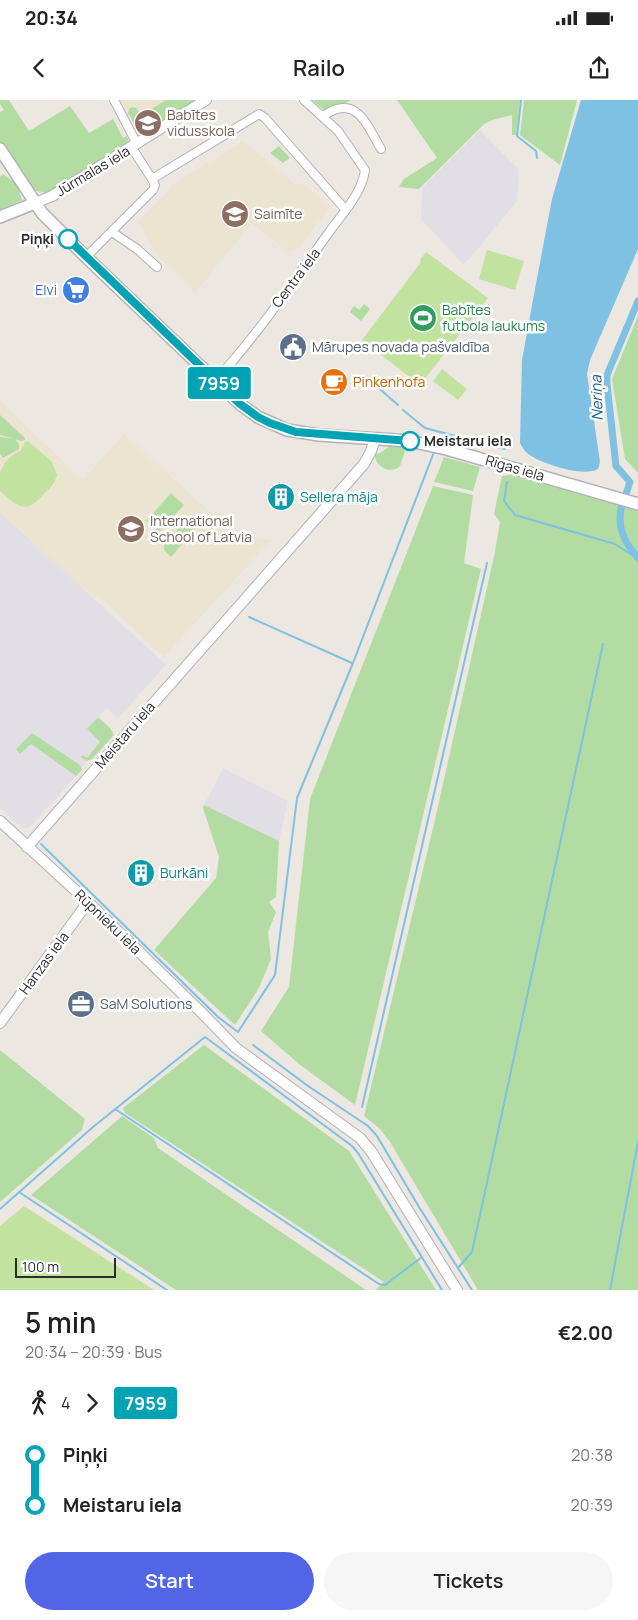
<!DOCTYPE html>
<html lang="en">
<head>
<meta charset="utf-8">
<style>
	:root { --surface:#fff; --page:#f6f6f6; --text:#222; --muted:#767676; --accent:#5265e6 }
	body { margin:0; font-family:Manrope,sans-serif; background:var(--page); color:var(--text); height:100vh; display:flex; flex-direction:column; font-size:19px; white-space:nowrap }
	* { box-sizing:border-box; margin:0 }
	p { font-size:16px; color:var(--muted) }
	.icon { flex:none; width:28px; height:28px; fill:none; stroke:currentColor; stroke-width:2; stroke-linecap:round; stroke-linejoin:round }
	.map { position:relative; height:1190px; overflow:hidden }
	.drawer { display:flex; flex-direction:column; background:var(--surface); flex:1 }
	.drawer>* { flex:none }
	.badge { padding:0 10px; border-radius:4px; font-size:18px; line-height:32px }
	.scale { position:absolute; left:15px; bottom:12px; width:101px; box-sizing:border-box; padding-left:5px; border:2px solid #2c2c2c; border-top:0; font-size:14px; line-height:18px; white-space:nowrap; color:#2c2c2c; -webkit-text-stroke:4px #fff; paint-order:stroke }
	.map>.badge { position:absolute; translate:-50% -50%; box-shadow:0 0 0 2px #fff }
	.legs { display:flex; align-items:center; gap:8px; height:55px; padding:0 25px; font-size:16px }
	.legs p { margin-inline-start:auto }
	.overview { display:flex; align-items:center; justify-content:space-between; height:85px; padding:0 25px }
	h1 { font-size:28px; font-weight:600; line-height:38px }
	.primary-button { display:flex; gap:10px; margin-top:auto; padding:10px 25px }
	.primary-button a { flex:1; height:58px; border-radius:30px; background:var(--accent); color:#fff; font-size:20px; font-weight:600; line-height:58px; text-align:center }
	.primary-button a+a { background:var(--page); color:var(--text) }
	ul { padding:0 25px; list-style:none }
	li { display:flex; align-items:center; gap:18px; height:50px; font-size:19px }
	li i { display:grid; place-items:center; width:8px; height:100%; margin:0 6px; background:currentColor }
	li i::after { content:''; width:12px; height:12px; margin:-6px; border:4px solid; border-radius:50%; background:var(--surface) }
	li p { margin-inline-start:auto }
	li:first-child i { background:linear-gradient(#0000 50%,currentColor 0) }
	li:last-child i { background:linear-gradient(currentColor 50%,#0000 0) }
	.status { display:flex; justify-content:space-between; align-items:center; height:35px; padding:0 25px; background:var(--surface); direction:ltr }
	.status svg { height:14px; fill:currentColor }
	header { display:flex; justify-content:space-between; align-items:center; height:65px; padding:0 25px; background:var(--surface); font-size:22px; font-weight:600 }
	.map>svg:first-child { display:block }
</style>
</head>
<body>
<div class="status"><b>20:34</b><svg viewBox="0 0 49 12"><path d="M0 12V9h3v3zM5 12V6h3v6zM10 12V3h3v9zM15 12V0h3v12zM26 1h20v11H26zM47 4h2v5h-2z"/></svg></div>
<header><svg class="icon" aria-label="back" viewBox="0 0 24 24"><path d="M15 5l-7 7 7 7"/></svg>Railo<svg class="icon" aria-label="share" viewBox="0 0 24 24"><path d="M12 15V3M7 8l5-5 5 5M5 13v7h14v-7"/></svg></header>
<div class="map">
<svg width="638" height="1190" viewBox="0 0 638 1190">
	<rect width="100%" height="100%" fill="#ece7e0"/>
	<path fill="#e1dfe5" d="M480 30 519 70 517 101 472 156 463 164 421 119 422 88Z
		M0 412 166 565 118 618 106 608 87 629 101 642 87 658 82 656 81 657 87 661 82 667V670L29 728H22L0 708Z
		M223 668 288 701 279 741 204 705Z"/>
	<path fill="#ebe4d1" d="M121 0H199L145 34H140Z
		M243 41 295 84H302L331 106 298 149 288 152 252 123 195 193 160 159 138 121 170 89 169 87Z
		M0 301 83 380 124 334 234 434 271 440 164 557 98 495 94 499 0 412Z"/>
	<path fill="#b3dca3" d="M0 0H9L29 31 70 6 89 33 113 19 123 38 127 36 128 40 126 46 46 93 32 90 0 42V12L4 10 0 4Z
		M166 0H194L193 3 145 34 143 32 140 34 128 13 129 9 132 7 136 8 142 15Z
		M312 0H350V1L325 11Z
		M397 0H520L516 35H512V15L492 20 484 24 419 89 399 87 404 79 437 58Z
		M524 0H577L560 65 520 35Z
		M279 46 290 58 283 63 270 53Z
		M3 74 17 84 22 100 0 110V77Z
		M364 204 370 209 361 221 350 212 354 206 359 210Z
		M638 216V373L625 359 612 279Z
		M0 315 25 338V340L22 341 0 335Z
		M0 337 15 339 19 344V349L3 358 0 354Z
		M390 346H403L405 351 400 366C391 375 374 367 375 354L380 353Z
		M444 357 480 367 473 391 434 382Z
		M511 375 638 411V1190H478L390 1042 380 1029 364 1016 434 724 495 452 500 422 494 414 502 376Z
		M433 386 473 395 464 463 481 469 355 1005 299 964 261 931 289 887 310 699Z
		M171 393 184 405 159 432 146 421Z
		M190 420 199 425 171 457 164 450V445L185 421Z
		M98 617 110 628 114 635 92 659 87 661 81 657 82 655 87 658 100 642 87 629Z
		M32 633 80 665 82 670 76 676 31 644 20 654 16 649Z
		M204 705 279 741 276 797 269 802 276 812 268 832 271 859 259 888 235 925 154 850 216 778 219 757 203 708Z
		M204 945 349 1051 436 1190H375L384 1182 125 1013 123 1008Z
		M0 950 85 1019 82 1030 0 1102Z
		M122 1016 154 1038 158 1048 366 1190H176L31 1095Z"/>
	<path fill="#c2e2a0" d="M487 150 524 161 515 190 479 179Z
		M426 152 488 198 420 285 362 240 421 162 420 160Z
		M442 269 467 289 458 300 433 281Z
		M28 341 52 362 57 375C55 383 50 388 44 394 26 415 18 407 0 391V372L5 363 10 357 21 350 25 342Z
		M24 1106 154 1190H0V1126Z"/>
	<path fill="#7fc1e2" d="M581 0H638V149L590 260 587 274 600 362 598 369C583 377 547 365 533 357 527 354 523 349 520 343L522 260 535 189 552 99Z"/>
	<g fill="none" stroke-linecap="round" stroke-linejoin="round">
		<path stroke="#7fc1e2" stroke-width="2" d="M521 0 517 36 536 51 537 58
			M365 276 398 305
			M403 310 425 328 505 349
			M507 382 504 401 515 415 615 444 638 459
			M249 517 352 563
			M41 744 218 917 238 932 275 875 297 698 353 563 434 352
			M253 945 308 986 368 1026 377 1036 419 1107 472 1190
			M362 1007 487 463
			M115 1009 379 1184 385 1185 422 1157
			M19 1092 167 1190
			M0 1109 93 1027 205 937 352 1046 358 1053 442 1190
			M458 1168 472 1152 603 544
			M610 1190 638 1042"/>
		<path stroke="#7fc1e2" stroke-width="7" d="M626 394 630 382 616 366 607 284V275L638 201
			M622 405C616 426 624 442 638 458"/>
		<g stroke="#b0b1ba" stroke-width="10">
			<path id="minor" d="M114 0 137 44
				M323 16C327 14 332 10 337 9 361 2 371 33 381 49
				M132 48 152 79 259 14 265 18 345 109
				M112 132 137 149 157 167
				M86 157 153 90 155 85 152 79
				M216 280C257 235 292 184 327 135 341 115 362 94 365 70L338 31 304 0"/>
		</g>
		<g stroke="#b0b1ba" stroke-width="12">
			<path id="tertiary" d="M35 103 52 96 75 82 206 0
				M0 721 88 802 202 913 236 948 360 1038 371 1051 457 1190
				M27 747 364 364 371 351 375 339
				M0 923 88 802"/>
		</g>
		<g stroke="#b0b1ba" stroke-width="14">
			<path id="secondary" d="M0 49 42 113 86 157 240 304 258 317 287 330 319 335 410 341 446 349 638 404
				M0 117 35 103"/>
		</g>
		<use href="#minor" stroke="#fff" stroke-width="8"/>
		<use href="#tertiary" stroke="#fff" stroke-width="10"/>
		<use href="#secondary" stroke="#fff" stroke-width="11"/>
	</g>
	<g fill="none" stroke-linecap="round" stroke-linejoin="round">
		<g stroke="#fff" stroke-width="11">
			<path id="line-1" d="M68 139 240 304 258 317 270 323 296 332 410 341"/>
		</g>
		<use href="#line-1" stroke="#00a3b4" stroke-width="8"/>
	</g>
	<defs>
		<g id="school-disc" transform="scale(1.4375)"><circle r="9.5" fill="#8d6e63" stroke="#fff"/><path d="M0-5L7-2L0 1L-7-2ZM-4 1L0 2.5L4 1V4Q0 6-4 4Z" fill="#fff"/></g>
		<g id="supermarket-disc" transform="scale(1.4375)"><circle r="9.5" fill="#3f7fe0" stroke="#fff"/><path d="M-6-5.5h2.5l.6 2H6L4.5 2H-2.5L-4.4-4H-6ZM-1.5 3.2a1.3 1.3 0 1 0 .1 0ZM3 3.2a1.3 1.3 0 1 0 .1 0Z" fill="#fff"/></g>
		<g id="stadium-disc" transform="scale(1.4375)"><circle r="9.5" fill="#2e9e5b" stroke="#fff"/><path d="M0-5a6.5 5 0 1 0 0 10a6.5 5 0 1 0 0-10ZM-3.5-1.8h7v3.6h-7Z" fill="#fff"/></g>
		<g id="civic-disc" transform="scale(1.4375)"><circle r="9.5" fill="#5c6f8a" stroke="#fff"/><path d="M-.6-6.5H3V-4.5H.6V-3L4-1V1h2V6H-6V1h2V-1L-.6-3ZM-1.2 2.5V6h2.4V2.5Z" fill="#fff"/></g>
		<g id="cafe-disc" transform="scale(1.4375)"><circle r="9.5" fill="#e8710a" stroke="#fff"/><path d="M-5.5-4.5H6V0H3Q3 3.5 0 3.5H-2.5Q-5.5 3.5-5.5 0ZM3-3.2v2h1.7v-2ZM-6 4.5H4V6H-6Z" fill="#fff"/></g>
		<g id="building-disc" transform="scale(1.4375)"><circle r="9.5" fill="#0f9aa8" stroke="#fff"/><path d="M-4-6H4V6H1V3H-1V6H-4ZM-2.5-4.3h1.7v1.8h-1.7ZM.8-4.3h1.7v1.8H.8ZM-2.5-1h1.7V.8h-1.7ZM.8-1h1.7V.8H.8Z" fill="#fff"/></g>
		<g id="office-disc" transform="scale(1.4375)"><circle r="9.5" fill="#5c6f8a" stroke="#fff"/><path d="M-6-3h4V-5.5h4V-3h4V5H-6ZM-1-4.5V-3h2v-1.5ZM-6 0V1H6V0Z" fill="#fff"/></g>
	</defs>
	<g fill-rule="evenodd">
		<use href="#school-disc" x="148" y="23"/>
		<use href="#school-disc" x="235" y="114"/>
		<use href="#supermarket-disc" x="76" y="190"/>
		<use href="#stadium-disc" x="423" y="218"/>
		<use href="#civic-disc" x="293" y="247"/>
		<use href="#cafe-disc" x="334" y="282"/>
		<use href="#building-disc" x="281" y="397"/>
		<use href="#school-disc" x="131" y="429"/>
		<use href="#building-disc" x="141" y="773"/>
		<use href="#office-disc" x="81" y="904"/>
	</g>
	<g fill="#fff" stroke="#00a3b4" stroke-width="2.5">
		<circle cx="68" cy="139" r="9"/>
		<circle cx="410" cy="341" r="9"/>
	</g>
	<g text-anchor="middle" stroke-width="5" stroke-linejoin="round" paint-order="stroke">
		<g font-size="14" fill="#785e54" stroke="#fff" text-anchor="start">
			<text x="167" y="20">Babītes<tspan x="167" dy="16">vidusskola</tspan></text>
			<text x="254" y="119">Saimīte</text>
			<text x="150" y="426">International<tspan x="150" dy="16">School of Latvia</tspan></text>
		</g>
		<g font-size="14" fill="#2c2c2c" stroke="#fff">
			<text transform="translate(93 71) rotate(-31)" y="5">Jūrmalas iela</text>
			<text transform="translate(296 178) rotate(-53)" y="5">Centra iela</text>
			<text transform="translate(515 368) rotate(16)" y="5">Rīgas iela</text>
			<text transform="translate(125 635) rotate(-49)" y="5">Meistaru iela</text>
			<text transform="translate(108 822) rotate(44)" y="5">Rūpnieku iela</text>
			<text transform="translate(44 863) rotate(-54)" y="5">Hanzas iela</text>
		</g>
		<g font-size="14" font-weight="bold" fill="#2c2c2c" stroke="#fff" text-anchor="end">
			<text x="54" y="144">Piņķi</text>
			<text x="424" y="346" text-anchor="start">Meistaru iela</text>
		</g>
		<g font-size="14" fill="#366cbe" stroke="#fff" text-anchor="end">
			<text x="57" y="195">Elvi</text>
		</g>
		<g font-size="14" fill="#27864d" stroke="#fff" text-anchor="start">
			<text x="442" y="215">Babītes<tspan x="442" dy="16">futbola laukums</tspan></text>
		</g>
		<g font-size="14" fill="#4e5e75" stroke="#fff" text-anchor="start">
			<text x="312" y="252">Mārupes novada pašvaldība</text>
			<text x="100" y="909">SaM Solutions</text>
		</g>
		<g font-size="14" fill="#c56008" stroke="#fff" text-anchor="start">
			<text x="353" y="287">Pinkenhofa</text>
		</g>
		<g font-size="14" fill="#0d838f" stroke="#fff" text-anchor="start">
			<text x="300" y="402">Sellera māja</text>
			<text x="160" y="778">Burkāni</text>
		</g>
		<g font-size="15" font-style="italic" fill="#1d618f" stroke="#fff">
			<text transform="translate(597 298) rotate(-92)" y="5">Neriņa</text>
		</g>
	</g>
</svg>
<div class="scale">100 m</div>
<b class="badge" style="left:219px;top:283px;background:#00a3b4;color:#fff">7959</b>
</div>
<section class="drawer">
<div class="overview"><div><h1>5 min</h1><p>20:34 – 20:39 · Bus</p></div><b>€2.00</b></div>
<div class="legs"><svg class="icon" aria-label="walk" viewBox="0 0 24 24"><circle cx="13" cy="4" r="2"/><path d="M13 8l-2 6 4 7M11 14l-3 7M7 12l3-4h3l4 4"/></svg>4<svg class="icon" aria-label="forward" viewBox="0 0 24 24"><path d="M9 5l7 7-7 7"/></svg><b class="badge" style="background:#00a3b4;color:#fff">7959</b></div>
<ul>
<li><i style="color:#00a3b4"></i><b>Piņķi</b><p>20:38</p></li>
<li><i style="color:#00a3b4"></i><b>Meistaru iela</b><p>20:39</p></li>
</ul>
<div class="primary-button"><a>Start</a><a>Tickets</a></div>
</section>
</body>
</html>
